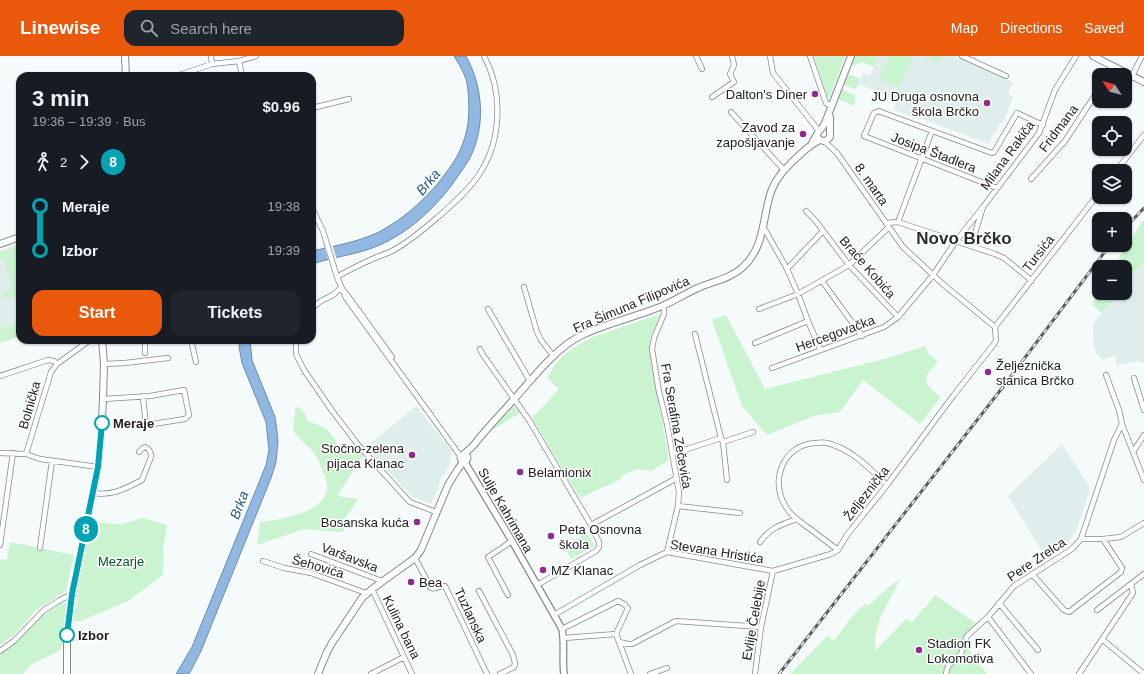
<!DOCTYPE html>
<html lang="en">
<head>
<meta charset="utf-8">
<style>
	:root { --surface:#171b24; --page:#20242c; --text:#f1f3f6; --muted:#9ea1a6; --accent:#ea580c }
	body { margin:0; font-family:Arial,sans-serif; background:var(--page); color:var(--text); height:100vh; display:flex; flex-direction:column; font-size:15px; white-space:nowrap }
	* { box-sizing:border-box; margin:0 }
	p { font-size:13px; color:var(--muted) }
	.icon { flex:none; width:22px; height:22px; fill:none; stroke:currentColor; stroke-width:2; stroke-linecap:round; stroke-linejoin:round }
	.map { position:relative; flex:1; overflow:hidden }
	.details { position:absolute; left:16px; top:16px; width:300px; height:272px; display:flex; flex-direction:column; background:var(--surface); border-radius:12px; box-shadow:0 1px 3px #0004 }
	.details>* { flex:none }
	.badge { padding:0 8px; border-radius:13px; font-size:14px; line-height:26px }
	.needle { width:26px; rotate:305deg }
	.fabs { position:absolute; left:1092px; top:12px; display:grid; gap:8px }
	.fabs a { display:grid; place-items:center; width:40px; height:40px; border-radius:8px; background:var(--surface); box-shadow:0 1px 3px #0004; font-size:20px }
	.map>.badge { position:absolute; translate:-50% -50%; box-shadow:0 0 0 2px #fff }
	.legs { display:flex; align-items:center; gap:6px; height:44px; padding:0 16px; font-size:13px }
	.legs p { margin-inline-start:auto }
	.headline { display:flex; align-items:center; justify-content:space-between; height:68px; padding:0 16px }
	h1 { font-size:22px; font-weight:800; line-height:30px }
	.action { display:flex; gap:8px; margin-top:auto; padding:8px 16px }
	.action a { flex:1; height:46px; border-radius:12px; background:var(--accent); color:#fff; font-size:16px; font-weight:800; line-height:46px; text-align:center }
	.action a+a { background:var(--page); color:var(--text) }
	ul { padding:0 16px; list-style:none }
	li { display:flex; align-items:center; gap:14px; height:44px; font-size:15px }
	li i { display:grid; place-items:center; width:6px; height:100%; margin:0 5px; background:currentColor }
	li i::after { content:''; width:10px; height:10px; margin:-5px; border:3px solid; border-radius:50%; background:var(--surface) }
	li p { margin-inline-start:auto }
	li:first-child i { background:linear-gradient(#0000 50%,currentColor 0) }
	li:last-child i { background:linear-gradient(currentColor 50%,#0000 0) }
	header { display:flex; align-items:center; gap:24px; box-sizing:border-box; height:56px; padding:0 20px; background:var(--accent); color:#fff }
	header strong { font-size:19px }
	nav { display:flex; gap:22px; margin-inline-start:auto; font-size:14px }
	.search { width:280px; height:36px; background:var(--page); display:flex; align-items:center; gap:10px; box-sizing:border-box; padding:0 14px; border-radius:12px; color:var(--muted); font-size:15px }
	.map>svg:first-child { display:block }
</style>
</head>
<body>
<header>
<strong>Linewise</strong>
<div class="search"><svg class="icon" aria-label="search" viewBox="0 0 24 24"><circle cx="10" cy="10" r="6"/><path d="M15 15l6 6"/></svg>Search here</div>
<nav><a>Map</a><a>Directions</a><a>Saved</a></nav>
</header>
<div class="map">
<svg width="1144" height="618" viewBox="0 0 1144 618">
	<rect width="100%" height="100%" fill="#f5fafa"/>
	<path fill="#dfeded" d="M879 0H956L1013 26 1008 37 1013 42 1002 68 1000 67 996 76H994L989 88 920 62V63L894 54 897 45 859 28 863 17 870 20Z
		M20 187V267L7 270 0 273V195Z
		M1144 205V307L1139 305 1117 310 1115 300 1103 304 1096 297 1093 285V268L1118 237H1125V229Z
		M416 350 452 395 449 411 440 424 438 433 431 448 413 441 365 392Z
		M1062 388 1089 430V436L1077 473 1069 485 1060 493 1045 500 1008 440Z"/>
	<path fill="#c9f4cf" d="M814 0H845L830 40 829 42 827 40Z
		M854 0H879L874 11 862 6 853 10 852 7Z
		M889 0H913L899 32 879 23Z
		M924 0H942L939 7Z
		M848 18 861 23 856 33 844 29Z
		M842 33 856 40 854 44 856 45 854 50 838 43Z
		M1144 163V205L1125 229V211H1113Z
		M20 189V239L4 243 2 237 12 233 4 203 0 204V197Z
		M1099 235V237H1118L1102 257 1092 249Z
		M660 258 650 282V290L653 314 669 404 651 415 638 413 625 418 619 424 580 442 532 362 559 333 547 322C551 316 555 308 560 303 569 294 581 287 593 281Z
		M726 259 765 333 888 302 925 290 928 297 938 306 928 317 926 326 931 333 941 341 920 368 863 324 840 356 814 360 767 379 742 350 712 264Z
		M20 267V280L0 287V273L7 270Z
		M513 350 517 352 521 356 494 373V371Z
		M298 351 305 357 307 364 328 374 343 395 355 390 363 400 337 440 358 443 353 451 343 465 347 467 342 476 304 473 257 489 260 466C280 463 326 458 327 431 328 424 318 403 314 397 309 390 298 383 295 377 291 369 296 360 295 352Z
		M143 462 167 469 163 494V519L128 545 81 565H73L91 465 113 468H122Z
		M587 477 595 490 571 503 564 490Z
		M10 486 74 499 66 535 42 550 35 555 15 578 0 589V503L7 504Z
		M900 523 880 562 875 581V595L906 563 912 567 924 551 925 552 935 539 977 568 963 586 987 618H790L827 580 834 585C843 572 852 559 865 548L868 550 889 531Z
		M60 547H69L66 574 61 594C51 600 27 607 24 618H0V599L13 588 42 560Z"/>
	<path fill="#91b8e3" stroke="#6f8ba9" d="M454 0H466C483 31 486 69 470 102 464 112 457 121 451 130 433 153 413 172 388 185 364 198 337 200 312 208V195C334 190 358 186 379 176 403 163 422 146 439 126 448 114 458 102 463 87 470 69 470 47 467 27 465 18 459 8 454 0Z
		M240 284H250L252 304 275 361 277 375 278 386 276 406 271 422 201 595 189 618H176L192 591 266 409 269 394 266 366 242 307 239 291Z"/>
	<path fill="#f5fafa" d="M332 188 337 204 329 206 324 190Z"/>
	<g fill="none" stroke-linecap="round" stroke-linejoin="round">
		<g stroke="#868a8b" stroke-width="6">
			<path id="minor" d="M211 0 212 8
				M696 0 702 13
				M770 0 773 17 819 75
				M810 0 825 44 826 47 829 49 833 46
				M962 0 1006 20
				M239 5 242 20
				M1107 19 1112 10
				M176 20 212 8 239 5 256 0
				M1132 20 1142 0
				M712 41 734 26 730 18 734 9 732 0
				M312 52 349 43
				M731 56 784 114
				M1116 115 1144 79
				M1031 123 1065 85 1099 33
				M997 132 864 80 874 57 879 55 881 56 992 97 994 96 1017 57 1043 69
				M312 152 323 175 337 221 346 242 461 401
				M806 155 815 164 849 209 898 261
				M898 166 932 75
				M886 167 898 166 995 198 1004 202 1031 224
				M764 172 787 213 798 238 808 265 820 293
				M971 190 983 151 1039 77 1055 34 1076 0
				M787 213 823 175
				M337 221C348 214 360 209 372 203 379 200 386 198 392 195 409 186 424 173 438 161 453 148 470 133 480 117 502 83 503 35 484 0
				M822 225 862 280
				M524 231 537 276 541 284 554 301
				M345 236 392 301
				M663 250 664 253V258L654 282 652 293 659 336 667 368 679 436 678 450 667 496
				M312 252 321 245 333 239 341 232
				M488 253 530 325
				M759 253 798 238 849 209 889 171
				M995 271 1099 137
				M695 278 721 382 723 386 727 424
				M191 284 196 306
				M296 284V298L304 314 333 356 359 390 407 443 410 446 436 456
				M755 287 808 265
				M480 293 483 299 529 364 591 469 599 486V491L596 495 537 529
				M145 297V284
				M104 308 125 307 168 302
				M772 312 884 271 898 261 933 219 956 185 983 151
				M1106 319 1119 354 1122 368 1144 424
				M0 320 48 304 54 305 57 308
				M1134 322 1144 354
				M103 343 150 340 184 334 189 359 185 363 146 369 143 341
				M723 386 753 376
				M1133 396 1144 379
				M0 397 26 398 40 403 98 411
				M26 398 51 316 57 308 90 284
				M672 398 721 382
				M93 437C112 440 125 433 142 424L151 401C151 396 150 393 145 391L143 392 139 396
				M678 450 740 457
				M591 469 677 422
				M1081 483H1103
				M760 486C771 471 780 469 797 463
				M0 489 13 397
				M40 492 52 405
				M838 494C827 486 817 478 806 470 799 465 790 459 786 451 769 425 783 389 815 387 819 387 823 386 827 387 852 393 869 412 887 429
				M311 498 382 525
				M415 502 431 532C436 534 440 529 445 530L487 618
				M263 505 284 512 311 517 366 537
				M1032 518 1064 554 1069 556 1121 516 1122 512 1103 483 1121 481 1144 467
				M372 533 412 618
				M479 535 513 599 515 607 514 611 500 618
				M508 539 488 501 512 485
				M999 547 1038 594
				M1097 554 1144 518
				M554 559 640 509 667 496 773 515 831 498 838 494 847 479 887 429 953 340 994 288 996 284 995 271 944 229 903 191 837 97 824 85
				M988 561 1031 618
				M562 573 618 545 624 548 628 552 616 578
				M564 582 616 578 619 586 628 588H632L676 565 761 571
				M1103 584 1144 618
				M619 586 631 618
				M0 595 14 585 44 554 60 544 72 538
				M371 618 404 601
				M650 618 667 612
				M755 618 761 571 773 515
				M946 618 947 613 949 609 960 599 962 595 965 585 967 580 988 561 1014 530 1072 493 1081 483 1114 384 1122 368
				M1079 618 1133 537 1131 528"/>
		</g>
		<g stroke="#868a8b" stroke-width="8">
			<path id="tertiary" d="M464 405 512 485 562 573C565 588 562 603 564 618"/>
		</g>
		<g stroke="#868a8b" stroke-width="8">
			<path id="secondary" d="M125 0 126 20
				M1093 0 1144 26
				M818 82C822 86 826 86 830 81V61
				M812 87 819 75 822 72 825 67 851 0
				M0 188 20 181
				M464 398 473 390C486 373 501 358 515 342 534 321 555 293 580 280 604 268 632 262 657 252 671 247 684 238 698 232 713 225 731 223 744 210 766 189 762 159 772 133 777 121 785 113 794 104 802 97 810 88 820 84
				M460.5 402a3.5 3.5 0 1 1 7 0a3.5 3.5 0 1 1-7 0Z
				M67 618V579L70 552 98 411 101 383 103 343 104 308 102 284
				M318 618 327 596 332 587 362 542 372 533 415 502 421 494 448 429 458 413 464 405"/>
		</g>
		<use href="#minor" stroke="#fff" stroke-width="4.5"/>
		<use href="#tertiary" stroke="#fff" stroke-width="5.5"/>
		<use href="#secondary" stroke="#fff" stroke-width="6"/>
		<g stroke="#5c5e5e" stroke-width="3">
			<path id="rail" d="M1125 172 1144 152
				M779 618 999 336 1110 189"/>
		</g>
		<use href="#rail" stroke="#fff" stroke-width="1.5" stroke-dasharray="4.5" stroke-linecap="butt"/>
	</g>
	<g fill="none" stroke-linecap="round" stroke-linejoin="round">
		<g stroke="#fff" stroke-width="9">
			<path id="line-1" d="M67 579 72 538 98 411 102 367"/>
		</g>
		<use href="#line-1" stroke="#00a3b4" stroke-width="6"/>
	</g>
	<g fill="#8f2a91" stroke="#fff" stroke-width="1.5">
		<circle cx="815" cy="38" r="4"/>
		<circle cx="987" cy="47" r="4"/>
		<circle cx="803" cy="78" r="4"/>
		<circle cx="988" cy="316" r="4"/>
		<circle cx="412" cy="399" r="4"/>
		<circle cx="520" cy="416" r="4"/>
		<circle cx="417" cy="466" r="4"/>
		<circle cx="551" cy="480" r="4"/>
		<circle cx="543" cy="514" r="4"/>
		<circle cx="411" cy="526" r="4"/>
		<circle cx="919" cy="594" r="4"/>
	</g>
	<g fill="#fff" stroke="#00a3b4" stroke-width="2">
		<circle cx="102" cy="367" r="7"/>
		<circle cx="67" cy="579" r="7"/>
	</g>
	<g text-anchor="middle" stroke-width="3" stroke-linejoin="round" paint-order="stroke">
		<g font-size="13" fill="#202121" stroke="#fff" text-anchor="start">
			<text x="807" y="43" text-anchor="end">Dalton's Diner</text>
			<text x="979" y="45" text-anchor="end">JU Druga osnovna<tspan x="979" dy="15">škola Brčko</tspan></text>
			<text x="795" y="76" text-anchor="end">Zavod za<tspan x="795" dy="15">zapošljavanje</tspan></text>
			<text x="996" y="314">Željeznička<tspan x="996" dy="15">stanica Brčko</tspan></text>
			<text x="404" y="397" text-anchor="end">Stočno-zelena<tspan x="404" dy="15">pijaca Klanac</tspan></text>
			<text x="528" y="421">Belamionix</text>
			<text x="409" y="471" text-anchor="end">Bosanska kuća</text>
			<text x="559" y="478">Peta Osnovna<tspan x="559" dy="15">škola</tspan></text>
			<text x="551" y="519">MZ Klanac</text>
			<text x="419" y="531">Bea</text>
			<text x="927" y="592">Stadion FK<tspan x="927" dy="15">Lokomotiva</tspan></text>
		</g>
		<g font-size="13" fill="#202121" stroke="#fff">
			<text transform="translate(1058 72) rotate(-53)" y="5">Fridmana</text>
			<text transform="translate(934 96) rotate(21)" y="5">Josipa Štadlera</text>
			<text transform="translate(1007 99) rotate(-54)" y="5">Milana Rakiča</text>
			<text transform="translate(872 128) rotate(55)" y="5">8. marta</text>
			<text transform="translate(1038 197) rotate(-52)" y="5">Tursića</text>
			<text transform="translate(868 211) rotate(49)" y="5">Braće Kobića</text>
			<text transform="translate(631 248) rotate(-23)" y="5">Fra Šimuna Filipovića</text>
			<text transform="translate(835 277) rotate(-20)" y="5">Hercegovačka</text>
			<text transform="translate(29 349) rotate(-74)" y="5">Bolnička</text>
			<text transform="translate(677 370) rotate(80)" y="5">Fra Serafina Zečevića</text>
			<text transform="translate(866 437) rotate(-52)" y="5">Željeznička</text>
			<text transform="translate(506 454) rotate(60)" y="5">Sulje Kahrimana</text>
			<text transform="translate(717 495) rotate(9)" y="5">Stevana Hristića</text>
			<text transform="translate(350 501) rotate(21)" y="5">Varšavska</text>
			<text transform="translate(1036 503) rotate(-34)" y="5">Pere Zrelca</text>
			<text transform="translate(318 510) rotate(16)" y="5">Šehovića</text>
			<text transform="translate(471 559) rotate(65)" y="5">Tuzlanska</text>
			<text transform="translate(753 564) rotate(-80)" y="5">Evlije Čelebije</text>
			<text transform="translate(402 571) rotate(64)" y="5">Kulina bana</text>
		</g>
		<g font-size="13" font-weight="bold" fill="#202121" stroke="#fff" text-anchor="start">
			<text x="113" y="372">Meraje</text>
			<text x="78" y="584">Izbor</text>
		</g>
		<g font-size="13" fill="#075423" stroke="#fff">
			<text x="121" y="510">Mezarje</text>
		</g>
		<g font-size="14" font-style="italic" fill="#22588e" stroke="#fff">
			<text transform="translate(428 126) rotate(-50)" y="5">Brka</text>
			<text transform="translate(239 449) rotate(-69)" y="5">Brka</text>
		</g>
		<g font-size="17" font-weight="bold" fill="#2a2e2e" stroke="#fff">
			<text x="964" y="188">Novo Brčko</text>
		</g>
	</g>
</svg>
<div class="fabs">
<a><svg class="needle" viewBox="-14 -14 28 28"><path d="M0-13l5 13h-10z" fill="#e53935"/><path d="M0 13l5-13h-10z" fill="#9ea1a6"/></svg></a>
<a><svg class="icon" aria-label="locate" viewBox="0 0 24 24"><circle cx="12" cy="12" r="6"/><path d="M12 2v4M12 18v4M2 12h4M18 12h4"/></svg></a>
<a><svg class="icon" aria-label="layers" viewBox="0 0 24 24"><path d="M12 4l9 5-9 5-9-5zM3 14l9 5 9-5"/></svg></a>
<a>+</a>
<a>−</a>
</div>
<b class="badge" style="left:86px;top:473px;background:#00a3b4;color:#fff">8</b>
<section class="details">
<div class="headline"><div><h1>3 min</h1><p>19:36 – 19:39 · Bus</p></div><b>$0.96</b></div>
<div class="legs"><svg class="icon" aria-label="walk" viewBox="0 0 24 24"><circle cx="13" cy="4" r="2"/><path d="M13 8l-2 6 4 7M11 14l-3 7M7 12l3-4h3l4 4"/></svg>2<svg class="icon" aria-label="forward" viewBox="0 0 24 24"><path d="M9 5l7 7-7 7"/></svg><b class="badge" style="background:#00a3b4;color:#fff">8</b></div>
<ul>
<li><i style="color:#00a3b4"></i><b>Meraje</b><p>19:38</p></li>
<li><i style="color:#00a3b4"></i><b>Izbor</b><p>19:39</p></li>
</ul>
<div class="action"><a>Start</a><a>Tickets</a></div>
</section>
</div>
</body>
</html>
